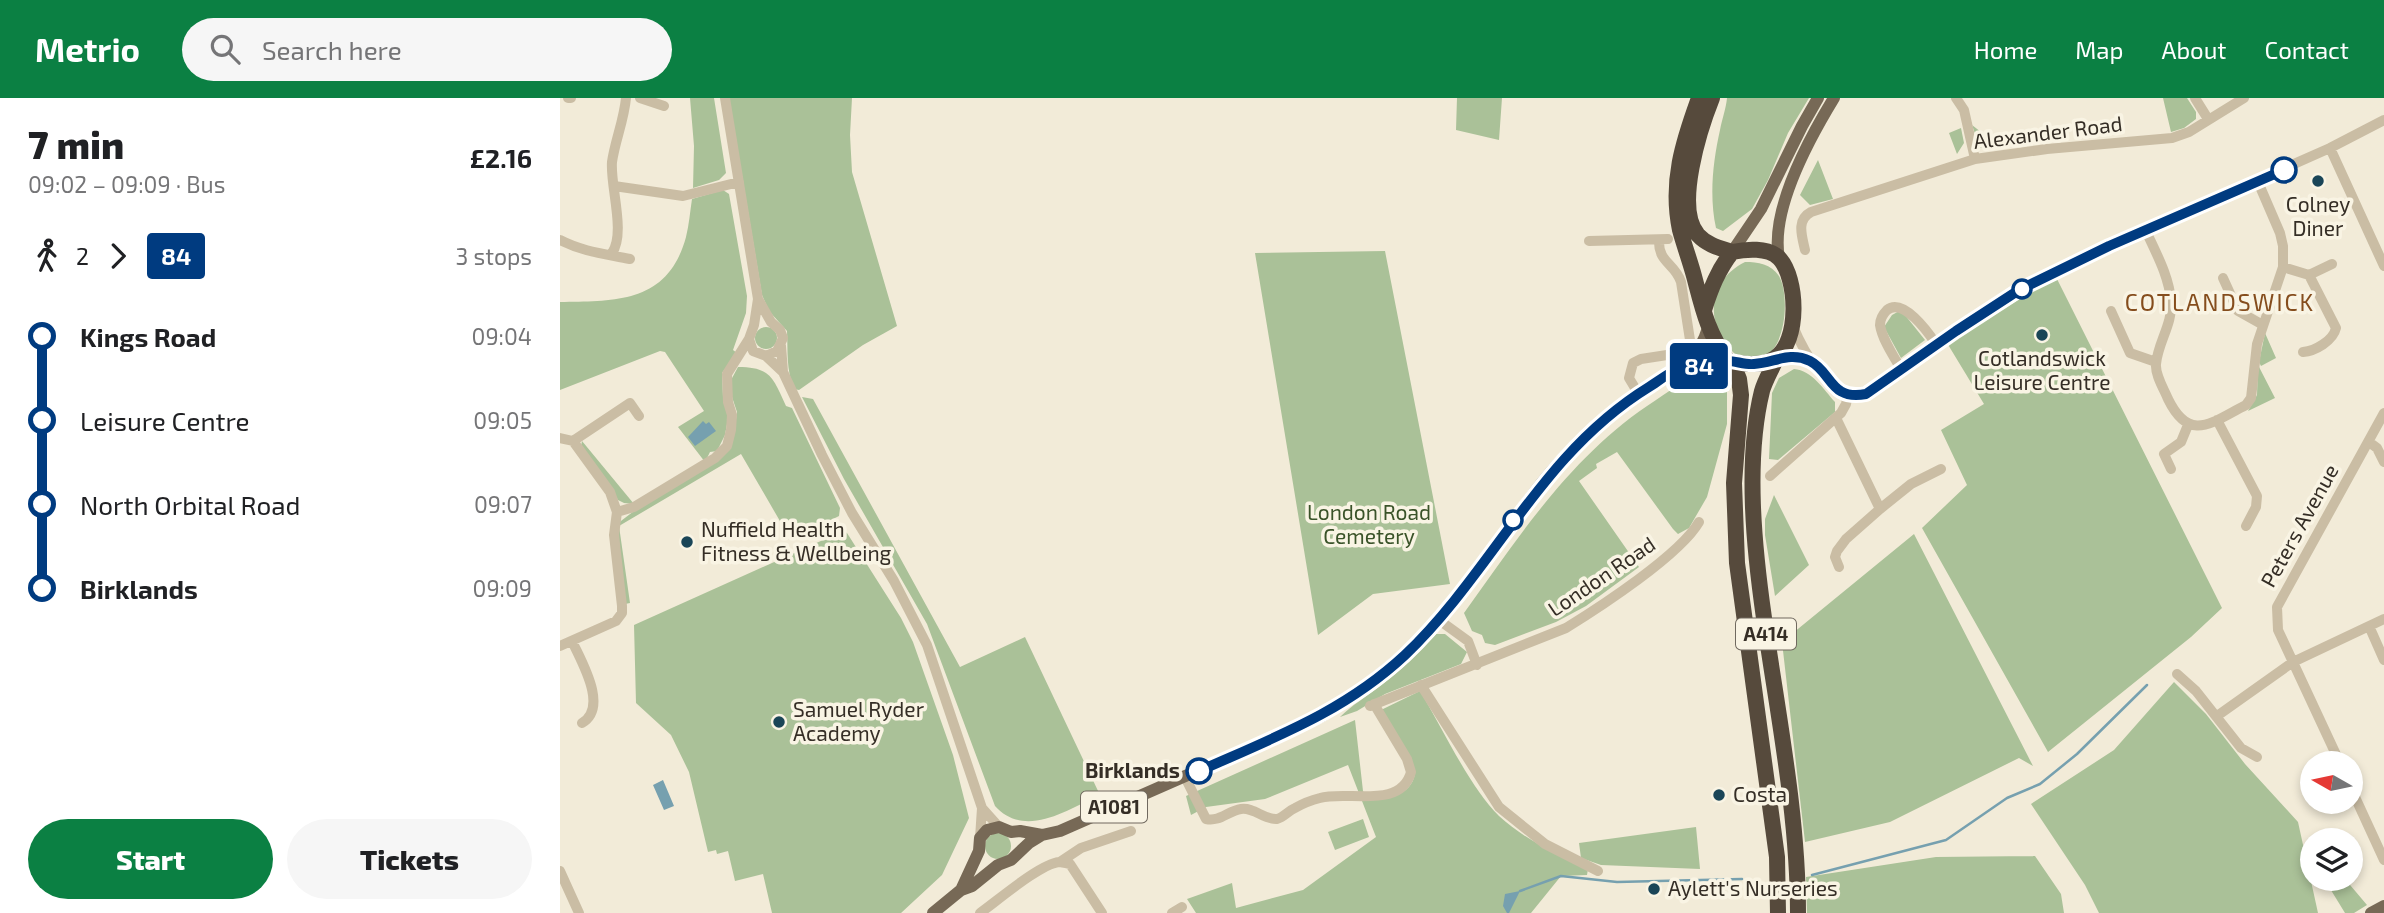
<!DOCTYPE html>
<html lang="en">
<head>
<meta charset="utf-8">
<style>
	:root { --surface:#fff; --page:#f6f6f6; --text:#202124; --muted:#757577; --accent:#0b8043 }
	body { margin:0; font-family:"Exo 2",sans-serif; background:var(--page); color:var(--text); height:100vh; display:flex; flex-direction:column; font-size:26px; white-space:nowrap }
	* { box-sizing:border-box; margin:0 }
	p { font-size:23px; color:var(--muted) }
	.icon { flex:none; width:38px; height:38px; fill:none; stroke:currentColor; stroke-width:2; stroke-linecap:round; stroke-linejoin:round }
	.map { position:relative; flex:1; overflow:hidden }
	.sheet { display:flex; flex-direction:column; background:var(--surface); width:560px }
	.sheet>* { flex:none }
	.badge { padding:0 14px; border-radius:5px; font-size:24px; line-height:46px }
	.needle { width:46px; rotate:279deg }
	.buttons { position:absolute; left:1740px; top:653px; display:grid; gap:14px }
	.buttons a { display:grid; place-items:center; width:63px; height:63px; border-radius:50%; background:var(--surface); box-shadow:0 4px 10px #0003; font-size:35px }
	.map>.badge { position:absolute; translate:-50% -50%; box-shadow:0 0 0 4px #fff }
	.legs { display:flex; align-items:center; gap:10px; height:77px; padding:0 28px; font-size:23px }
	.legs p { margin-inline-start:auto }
	.head { display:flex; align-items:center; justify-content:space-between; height:119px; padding:0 28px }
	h1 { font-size:38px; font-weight:800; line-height:52px }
	.primary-button { display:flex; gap:14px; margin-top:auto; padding:14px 28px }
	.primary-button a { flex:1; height:80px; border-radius:42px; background:var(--accent); color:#fff; font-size:28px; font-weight:800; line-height:80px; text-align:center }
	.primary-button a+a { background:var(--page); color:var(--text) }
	ul { padding:0 28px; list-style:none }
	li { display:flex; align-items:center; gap:24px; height:84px; font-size:26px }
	li i { display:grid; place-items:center; width:10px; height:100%; margin:0 9px; background:currentColor }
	li i::after { content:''; width:18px; height:18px; margin:-9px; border:5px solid; border-radius:50%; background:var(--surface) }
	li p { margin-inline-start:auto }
	li:first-child i { background:linear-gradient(#0000 50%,currentColor 0) }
	li:last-child i { background:linear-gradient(currentColor 50%,#0000 0) }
	header { display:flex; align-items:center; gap:42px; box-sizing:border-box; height:98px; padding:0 35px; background:var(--accent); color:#fff }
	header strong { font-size:33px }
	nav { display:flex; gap:38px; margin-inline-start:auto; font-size:24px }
	.search { width:490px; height:63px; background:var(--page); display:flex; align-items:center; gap:18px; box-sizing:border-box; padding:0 24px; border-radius:38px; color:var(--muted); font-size:26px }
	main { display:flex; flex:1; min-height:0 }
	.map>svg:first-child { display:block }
</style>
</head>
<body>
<header>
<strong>Metrio</strong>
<div class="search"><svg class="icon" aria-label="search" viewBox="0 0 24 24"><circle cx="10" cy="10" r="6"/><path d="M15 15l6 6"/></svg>Search here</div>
<nav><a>Home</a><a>Map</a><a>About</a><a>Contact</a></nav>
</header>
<main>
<section class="sheet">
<div class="head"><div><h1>7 min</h1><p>09:02 – 09:09 · Bus</p></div><b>£2.16</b></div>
<div class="legs"><svg class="icon" aria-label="walk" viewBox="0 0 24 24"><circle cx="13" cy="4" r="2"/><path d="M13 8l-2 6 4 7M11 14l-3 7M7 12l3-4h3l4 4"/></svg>2<svg class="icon" aria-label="forward" viewBox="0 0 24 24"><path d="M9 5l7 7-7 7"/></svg><b class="badge" style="background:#003b80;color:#fff">84</b><p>3 stops</p></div>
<ul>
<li><i style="color:#003b80"></i><b>Kings Road</b><p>09:04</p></li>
<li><i style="color:#003b80"></i><span>Leisure Centre</span><p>09:05</p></li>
<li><i style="color:#003b80"></i><span>North Orbital Road</span><p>09:07</p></li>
<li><i style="color:#003b80"></i><b>Birklands</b><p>09:09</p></li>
</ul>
<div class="primary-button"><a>Start</a><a>Tickets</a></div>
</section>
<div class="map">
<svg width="1824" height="815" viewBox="0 0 1824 815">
	<rect width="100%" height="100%" fill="#f2ebd8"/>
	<path fill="#aac198" d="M130 0H154L166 75 159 82 133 90 134 48Z
		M169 0H292L290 37 292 74 337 228 303 247 239 292 234 291C226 271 228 254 227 233L209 213 202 197Z
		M897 0H942L939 42 896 32Z
		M1167 0H1249L1228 35 1208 82 1192 111 1163 133 1156 130C1149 98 1153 63 1160 32 1162 21 1166 11 1167 0Z
		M1603 0H1627L1636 14V21L1624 30 1611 34Z
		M1412 27 1440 49 1420 50Z
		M1401 30 1404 45 1397 56 1389 35Z
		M1258 62 1273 101 1250 107 1240 97Z
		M163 92 169 96 187 198 186 215 173 252 177 255 162 275 163 299 169 315 165 337 157 353 150 354 145 364 118 329 144 313 105 254 100 253 0 292V204C57 203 108 205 126 139 129 127 130 114 132 101Z
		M825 153 890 486 813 496 758 537 695 155Z
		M1185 164C1198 164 1211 166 1219 178 1230 197 1226 251 1203 259 1197 261 1188 260 1181 261 1145 234 1143 185 1185 164Z
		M1496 179 1662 510 1631 539 1488 654 1362 430 1407 387 1381 332 1424 306 1387 245Z
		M1341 212 1365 242 1341 260 1324 229 1332 217Z
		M195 240a11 11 0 1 1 22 0a11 11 0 1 1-22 0Z
		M1705 235 1716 260 1701 268 1699 264Z
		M1698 267 1715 300 1688 313 1697 297Z
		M178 269C211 269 213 280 226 308L232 310 280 410 279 418 231 442 181 356 59 428 70 505 65 506 57 426 74 413 159 361 174 336 177 314 171 296V282Z
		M1234 271C1252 272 1264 292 1275 304V314L1218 362 1209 361 1212 295 1219 280Z
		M1153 274 1167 286V326L1147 399 1129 430 1118 436 1113 431 1057 354 1036 366 1037 370 1019 383 1079 469 1026 508 996 524 935 547 925 545 922 537 912 533 904 515C960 437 1013 355 1096 302 1115 289 1130 279 1153 274Z
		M242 299 253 301 400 569 465 539 539 695 535 699C504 714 464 740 435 708L367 526 284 381Z
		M22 343 74 406 64 405 58 402 43 377 21 348Z
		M1214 397 1249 467 1215 498 1205 437V421Z
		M283 433 287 435 341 520 353 544 393 657 409 720 382 777 341 815H212L203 776 175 783 168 753 157 756 156 752 148 754 129 674 111 637 76 605 74 527Z
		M1354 436 1473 668 1459 660 1330 724 1245 744 1222 544Z
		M876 536H885L907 554 901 566 825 596 797 613 780 619C792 607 806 599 820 588 840 573 859 555 876 536Z
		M1614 584 1646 616 1685 666 1738 724 1758 815H1539L1525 787 1471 706 1554 652Z
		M860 593C882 629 910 690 939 718 964 741 997 757 1028 771L1027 777 1001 778 971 815H636L627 801 672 785 676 810 743 792 816 739 788 667 705 701 646 709 631 717 626 698 795 622 803 693 808 702C828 700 850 699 855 676L821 612Z
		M803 721 809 739 775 752 768 734Z
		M1136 729 1140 771 1041 767 1021 760 1019 745Z
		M425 748a13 13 0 1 1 26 0a13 13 0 1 1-26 0Z
		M1475 758 1501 796 1504 815H1247L1246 779 1376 759Z
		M1771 781H1785L1807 807 1794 815H1785L1766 784Z"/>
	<path fill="#76a0af" d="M143 323 146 326 149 324 156 333 135 348 128 339Z
		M103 682 114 708 104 712 93 687Z
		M960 793 949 815H947L943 808 945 796Z"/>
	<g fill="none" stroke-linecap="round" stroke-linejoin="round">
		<path stroke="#76a0af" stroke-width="2.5" d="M1252 777 1386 742 1447 700 1480 686 1517 656 1587 587
			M960 793 1001 778 1057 784 1182 781"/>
		<path stroke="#cabda4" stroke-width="10" d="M8 0H11
			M80 0 104 8
			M1396 0 1404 12 1415 61
			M1635 0 1648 21
			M1770 50 1824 168
			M54 88 123 98 179 84
			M1586 133C1596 155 1609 178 1611 203 1613 226 1598 244 1596 266 1595 277 1604 291 1608 301 1630 346 1652 324 1686 307L1691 300 1697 246 1723 169V148L1720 135 1698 84
			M0 142C23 154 46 156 70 161
			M1029 143 1108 141
			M1245 152C1242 138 1236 122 1251 114L1415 61 1487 51 1612 40 1629 34 1684 0
			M52 155C66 135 50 88 52 64 55 43 64 22 66 0
			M1723 169 1749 177 1776 230C1773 243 1755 253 1743 254
			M1749 177 1772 166
			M1663 180 1678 213 1703 227
			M198 201 211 224 220 232 223 240 217 253 206 258
			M1551 213 1570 255 1596 264
			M1232 226C1244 255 1269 302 1306 296L1396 233 1459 193 1549 148 1770 50 1824 22
			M189 241 193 253 206 258 223 274
			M221 248 223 274 262 357 292 415 334 483 367 547 422 710 420 740
			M1217 259 1237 260 1252 264
			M1341 271C1334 259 1322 241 1320 227 1320 221 1323 216 1327 212 1343 199 1368 234 1376 246
			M1078 295 1069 280 1073 265 1081 261 1120 255 1130 242 1121 184C1115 165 1098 165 1099 142
			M1276 320 1320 411 1286 441 1277 453 1275 459 1279 469
			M1657 322 1697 398 1696 409 1686 428
			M0 340 13 343 50 394 57 414 54 437 62 508V515L56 523 0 548
			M13 343 70 305 79 318
			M1809 344 1817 350 1824 364
			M1611 371 1604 356 1621 344 1628 327
			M1210 378 1281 315 1286 306 1288 296
			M1320 411 1351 386 1381 371
			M57 414 74 409 155 360 167 348 171 332 172 317 168 304 167 276 189 241 194 227 198 201 165 0
			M879 522 908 543 917 567
			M1809 528 1824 562
			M12 543C21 563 49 609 22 625
			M1617 576 1636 593 1681 650 1697 659
			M861 587 939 709 985 746 1038 773
			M810 608 1006 530C1040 509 1120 457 1139 424
			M1657 618 1733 564 1824 521
			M1780 665 1718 532 1717 509 1824 315
			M625 679 646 721C660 724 668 713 681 711 694 709 704 722 717 721 724 719 728 713 735 710 742 706 752 702 760 700 787 692 841 712 851 674L847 661 814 606
			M1790 688 1824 762
			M422 710 439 729
			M500 764 521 750 571 733
			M0 773 19 815
			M420 815C437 803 480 766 499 764 500 764 510 766 510 766L542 815
			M612 815 622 809"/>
		<path stroke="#776956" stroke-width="12" d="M1172 154 1201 111 1242 28 1258 0
			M1219 160C1210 112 1249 41 1274 0
			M1125 268 1168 263
			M401 792 419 753 420 740 427 732 439 729 451 734 460 733 482 737
			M373 815 401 792 412 788 438 767 451 762 469 745 482 737 500 733 762 618C818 582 868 540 908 487 947 436 978 379 1027 337 1043 323 1059 308 1077 296 1108 274 1136 271 1148 230
			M1811 815 1824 808"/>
		<path stroke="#564a3c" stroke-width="16" d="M1139 0C1123 44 1110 84 1120 132 1124 147 1130 163 1134 178 1143 212 1147 233 1168 263 1183 266 1202 269 1215 260 1240 244 1238 180 1219 160 1208 149 1186 151 1172 154 1158 172 1151 190 1144 212
			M1152 0C1140 30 1114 110 1138 137 1147 147 1160 150 1172 154
			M1217 259C1212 271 1205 282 1202 293 1185 362 1194 450 1204 520 1218 618 1238 716 1238 815
			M1172 264 1179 281 1181 297 1174 385 1177 465 1217 759 1218 815"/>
	</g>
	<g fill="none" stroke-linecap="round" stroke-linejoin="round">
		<g stroke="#fff" stroke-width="16">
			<path id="line-1" d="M639 673C713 640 784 614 845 557 934 472 980 356 1089 289 1100 282 1113 271 1126 268 1134 267 1159 263 1168 263 1176 263 1185 267 1194 266 1214 265 1229 253 1250 263 1272 274 1270 303 1306 296L1396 233 1459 192 1549 148 1724 72"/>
		</g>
		<use href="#line-1" stroke="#003b80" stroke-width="10"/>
	</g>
	<g fill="#fff" stroke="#003b80" stroke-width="3.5">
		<circle cx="1724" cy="72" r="12"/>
		<circle cx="1462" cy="191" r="9"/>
		<circle cx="953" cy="422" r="9"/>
		<circle cx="639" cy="673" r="12"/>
	</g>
	<g fill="#1a4557" stroke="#f9f4e4" stroke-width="2.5">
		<circle cx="1758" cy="83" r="7"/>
		<circle cx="1482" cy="237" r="7"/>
		<circle cx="127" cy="444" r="7"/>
		<circle cx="219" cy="624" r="7"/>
		<circle cx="1159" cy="697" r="7"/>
		<circle cx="1094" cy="791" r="7"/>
	</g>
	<g text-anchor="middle" stroke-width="7" stroke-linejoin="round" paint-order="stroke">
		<g fill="#f9f4e4" stroke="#70695f" stroke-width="2">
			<rect x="1176" y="520.5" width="60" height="31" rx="5"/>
			<rect x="521" y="693.5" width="66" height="31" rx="5"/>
		</g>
		<g font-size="19" font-weight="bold" fill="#352e26">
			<text x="1206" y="543">A414</text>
			<text x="554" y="716">A1081</text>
		</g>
		<g font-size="21" fill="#352e26" stroke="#f9f4e4">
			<text transform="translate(1488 35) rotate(-7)" y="7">Alexander Road</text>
			<text transform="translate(1740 428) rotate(-61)" y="7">Peters Avenue</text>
			<text transform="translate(1042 479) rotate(-34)" y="7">London Road</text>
		</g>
		<g font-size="21" fill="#352e26" stroke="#f9f4e4" text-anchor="start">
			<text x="1758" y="114" text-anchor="middle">Colney<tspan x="1758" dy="24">Diner</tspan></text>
			<text x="1482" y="268" text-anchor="middle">Cotlandswick<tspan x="1482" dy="24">Leisure Centre</tspan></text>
			<text x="141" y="439">Nuffield Health<tspan x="141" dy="24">Fitness &amp; Wellbeing</tspan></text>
			<text x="233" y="619">Samuel Ryder<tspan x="233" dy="24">Academy</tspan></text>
			<text x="1173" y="704">Costa</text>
			<text x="1108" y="798">Aylett's Nurseries</text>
		</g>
		<g font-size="21" fill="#3a5329" stroke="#f9f4e4">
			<text x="809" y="422">London Road<tspan x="809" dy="24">Cemetery</tspan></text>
		</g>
		<g font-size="21" font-weight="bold" fill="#352e26" stroke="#f9f4e4" text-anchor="end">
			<text x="620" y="680">Birklands</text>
		</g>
		<g font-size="23" letter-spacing="2" fill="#854d1d" stroke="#f9f4e4">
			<text x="1660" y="213">COTLANDSWICK</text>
		</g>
	</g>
</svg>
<div class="buttons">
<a><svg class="needle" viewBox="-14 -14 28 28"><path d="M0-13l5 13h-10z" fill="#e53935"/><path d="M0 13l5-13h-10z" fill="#757577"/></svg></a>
<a><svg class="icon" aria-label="layers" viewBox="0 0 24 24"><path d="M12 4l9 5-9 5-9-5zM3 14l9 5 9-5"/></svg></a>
</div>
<b class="badge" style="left:1139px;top:268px;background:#003b80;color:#fff">84</b>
</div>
</main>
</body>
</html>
